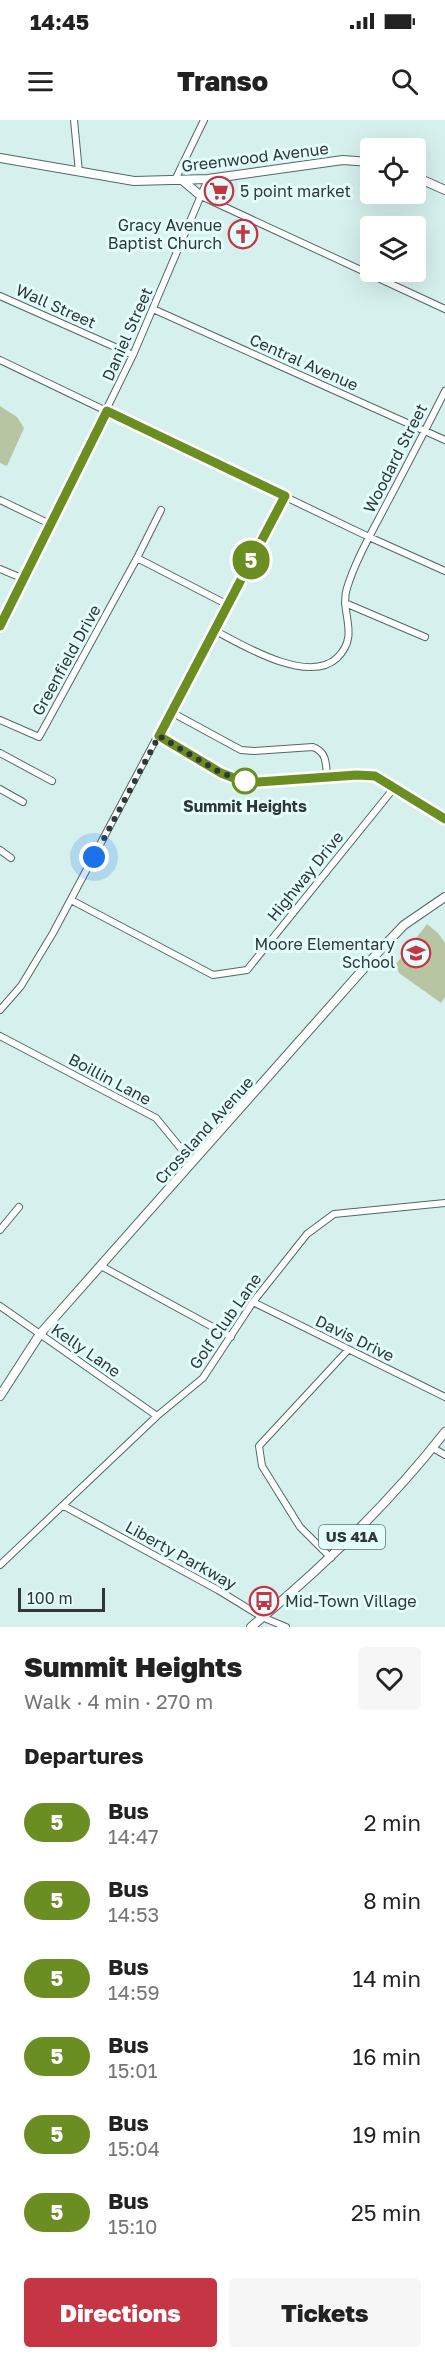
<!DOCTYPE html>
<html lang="en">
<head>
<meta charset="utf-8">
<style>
	:root { --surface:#fff; --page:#f6f6f6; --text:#222; --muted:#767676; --accent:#c53544 }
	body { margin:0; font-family:"Golos Text",sans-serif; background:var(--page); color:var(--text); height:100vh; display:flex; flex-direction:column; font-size:22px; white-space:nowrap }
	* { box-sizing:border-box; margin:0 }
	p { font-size:20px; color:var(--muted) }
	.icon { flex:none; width:33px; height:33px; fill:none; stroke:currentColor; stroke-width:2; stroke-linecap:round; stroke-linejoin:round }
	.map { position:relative; height:1507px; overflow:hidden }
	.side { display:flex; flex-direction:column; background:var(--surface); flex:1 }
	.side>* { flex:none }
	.badge { padding:0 12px; border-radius:20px; font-size:21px; line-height:39px }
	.buttons { position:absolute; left:360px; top:18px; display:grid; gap:12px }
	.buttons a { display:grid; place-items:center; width:66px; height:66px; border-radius:6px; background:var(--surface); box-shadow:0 6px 24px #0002; font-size:30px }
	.scale { position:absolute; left:18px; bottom:15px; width:87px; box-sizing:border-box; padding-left:6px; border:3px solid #2e3837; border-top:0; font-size:16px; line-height:21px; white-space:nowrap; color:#2e3837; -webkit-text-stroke:4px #e3fdfc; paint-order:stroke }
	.you { position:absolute; width:30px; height:30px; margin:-15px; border:4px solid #fff; border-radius:50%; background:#1a73e8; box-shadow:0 0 0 9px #1a73e833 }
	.map>.badge { position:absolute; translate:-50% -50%; box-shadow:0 0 0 3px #fff }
	h2 { padding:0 24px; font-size:22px; line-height:54px }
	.round { display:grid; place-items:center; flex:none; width:63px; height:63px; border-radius:6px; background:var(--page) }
	.overview { display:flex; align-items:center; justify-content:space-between; height:102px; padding:0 24px }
	h1 { font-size:28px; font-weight:800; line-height:45px }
	.cta { display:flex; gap:12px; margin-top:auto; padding:12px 24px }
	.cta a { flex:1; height:69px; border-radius:6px; background:var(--accent); color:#fff; font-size:24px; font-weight:800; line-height:69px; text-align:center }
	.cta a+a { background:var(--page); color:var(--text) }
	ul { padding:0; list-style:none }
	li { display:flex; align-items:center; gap:18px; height:78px; padding:0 24px }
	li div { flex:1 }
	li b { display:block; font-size:22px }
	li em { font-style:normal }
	li .badge { min-width:66px; font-weight:700; text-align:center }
	.status { display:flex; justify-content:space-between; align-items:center; height:42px; padding:0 30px; background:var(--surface); direction:ltr }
	.status svg { height:16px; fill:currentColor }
	header { display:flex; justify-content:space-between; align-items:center; height:78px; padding:0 24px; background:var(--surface); font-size:27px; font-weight:800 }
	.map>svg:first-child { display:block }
</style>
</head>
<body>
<div class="status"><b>14:45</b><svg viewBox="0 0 49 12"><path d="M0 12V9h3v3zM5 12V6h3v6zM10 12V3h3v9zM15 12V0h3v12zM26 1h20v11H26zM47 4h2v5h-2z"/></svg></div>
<header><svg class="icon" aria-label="menu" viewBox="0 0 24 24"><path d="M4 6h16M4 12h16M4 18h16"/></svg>Transo<svg class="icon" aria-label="search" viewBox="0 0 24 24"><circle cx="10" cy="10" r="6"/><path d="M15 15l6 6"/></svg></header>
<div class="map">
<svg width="445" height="1507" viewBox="0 0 445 1507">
	<rect width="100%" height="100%" fill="#d6f0ee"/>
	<path fill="#b8c5a3" d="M0 286 17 297 24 308 7 346 0 343Z
		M427 804 438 813 445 823V877L441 883 399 853 396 844Z"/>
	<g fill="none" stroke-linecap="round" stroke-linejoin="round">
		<g stroke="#516867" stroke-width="8">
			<path id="minor" d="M74 0 79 52
				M175 60 204 0
				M201 76 445 189
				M0 176 133 235
				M153 189 445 320
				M0 240 369 417 445 451
				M0 380 50 404
				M137 438 228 485
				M0 449 24 459
				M345 483 425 517
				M0 506 133 235 208 59
				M214 510C242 525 308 565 337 538 361 515 339 492 347 468 356 439 372 412 386 385 406 347 426 309 445 271
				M171 592 241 630 254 631 313 627C327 632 326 644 327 657
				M0 600 39 617 137 438 161 390
				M159 616 221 653 239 660 258 662 357 655 375 656 445 699
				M0 633 52 661
				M0 669 23 682
				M0 730 11 738
				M71 780 213 855 247 850 394 668
				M0 890 21 866 53 813 285 376
				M0 916 156 998 192 1042
				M0 1110 19 1087
				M101 1146 231 1217
				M253 1182 445 1277
				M0 1186 157 1296
				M433 1328 445 1335
				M64 1386 218 1470 262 1497 286 1507
				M331 1438 300 1407 262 1346 259 1326 348 1230
				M0 1445 157 1296 203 1258 253 1182 307 1114 334 1094 445 1083"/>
		</g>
		<g stroke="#516867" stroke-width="10">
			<path id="major" d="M0 38 134 61 208 59 343 40 370 42
				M416 57 445 70
				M182 60 201 76
				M0 1276 40 1214 381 829 404 805 445 777
				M251 1507C322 1448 388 1385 445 1312"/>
		</g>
		<use href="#minor" stroke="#fff" stroke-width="6"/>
		<use href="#major" stroke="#fff" stroke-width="8"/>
	</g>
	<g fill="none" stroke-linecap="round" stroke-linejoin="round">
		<g stroke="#fff" stroke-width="14">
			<path id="line" d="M0 506 107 291 285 376 159 616 221 653 239 660 258 662 357 655 375 656 445 699"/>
		</g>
		<use href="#line" stroke="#6b8e23" stroke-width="9"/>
		<path stroke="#2e3837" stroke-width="6" stroke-dasharray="0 10.8" d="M94 737 159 616 221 653 245 661"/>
	</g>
	<defs>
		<g id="supermarket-ring" transform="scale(1.5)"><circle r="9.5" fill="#e3fdfc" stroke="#c53544" stroke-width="1.5"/><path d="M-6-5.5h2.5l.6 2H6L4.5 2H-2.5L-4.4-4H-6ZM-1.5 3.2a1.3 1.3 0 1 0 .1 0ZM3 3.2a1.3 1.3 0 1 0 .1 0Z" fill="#c53544"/></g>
		<g id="church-ring" transform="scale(1.5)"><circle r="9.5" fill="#e3fdfc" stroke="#c53544" stroke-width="1.5"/><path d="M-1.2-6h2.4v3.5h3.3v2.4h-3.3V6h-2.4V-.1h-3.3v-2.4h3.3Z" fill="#c53544"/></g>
		<g id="school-ring" transform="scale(1.5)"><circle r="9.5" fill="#e3fdfc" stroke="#c53544" stroke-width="1.5"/><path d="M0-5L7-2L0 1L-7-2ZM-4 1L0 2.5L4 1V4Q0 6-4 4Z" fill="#c53544"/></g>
		<g id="bus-ring" transform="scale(1.5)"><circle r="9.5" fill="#e3fdfc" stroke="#c53544" stroke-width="1.5"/><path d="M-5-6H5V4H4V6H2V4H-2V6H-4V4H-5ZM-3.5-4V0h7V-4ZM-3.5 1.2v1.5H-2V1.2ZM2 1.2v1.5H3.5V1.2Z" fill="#c53544"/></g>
	</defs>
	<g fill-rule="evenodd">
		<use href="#supermarket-ring" x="219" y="71"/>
		<use href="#church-ring" x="243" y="114"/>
		<use href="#school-ring" x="416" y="833"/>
		<use href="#bus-ring" x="264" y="1481"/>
	</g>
	<circle fill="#fff" stroke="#6b8e23" stroke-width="3" cx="245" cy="661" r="12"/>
	<g text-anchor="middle" stroke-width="6" stroke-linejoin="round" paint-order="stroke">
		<rect fill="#e3fdfc" stroke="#647372" stroke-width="1.5" x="319" y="1405" width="66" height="24" rx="4.5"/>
		<g font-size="15" font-weight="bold" fill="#2e3837">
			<text x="352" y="1422">US 41A</text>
		</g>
		<g font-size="16" fill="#2e3837" stroke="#e3fdfc">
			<text transform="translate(255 37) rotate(-7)" y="6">Greenwood Avenue</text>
			<text transform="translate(56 186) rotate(24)" y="6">Wall Street</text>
			<text transform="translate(127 214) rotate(-66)" y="6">Daniel Street</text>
			<text transform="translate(304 242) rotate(24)" y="6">Central Avenue</text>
			<text transform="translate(395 338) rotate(-63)" y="6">Woodard Street</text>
			<text transform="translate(66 540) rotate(-61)" y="6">Greenfield Drive</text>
			<text transform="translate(305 756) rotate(-51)" y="6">Highway Drive</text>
			<text transform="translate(110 959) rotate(28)" y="6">Boillin Lane</text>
			<text transform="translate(204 1010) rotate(-48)" y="6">Crossland Avenue</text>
			<text transform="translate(225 1201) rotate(-55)" y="6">Golf Club Lane</text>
			<text transform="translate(355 1218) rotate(26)" y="6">Davis Drive</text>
			<text transform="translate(86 1230) rotate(35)" y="6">Kelly Lane</text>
			<text transform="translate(181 1435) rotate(29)" y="6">Liberty Parkway</text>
		</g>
		<g font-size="16" fill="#2e3837" stroke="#e3fdfc" text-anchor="start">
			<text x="240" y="77">5 point market</text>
			<text x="222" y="111" text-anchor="end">Gracy Avenue<tspan x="222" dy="18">Baptist Church</tspan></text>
			<text x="395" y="830" text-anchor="end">Moore Elementary<tspan x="395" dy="18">School</tspan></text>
			<text x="285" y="1487">Mid-Town Village</text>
		</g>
		<g font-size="16" font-weight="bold" fill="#2e3837" stroke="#e3fdfc">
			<text x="245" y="692">Summit Heights</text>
		</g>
	</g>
</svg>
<div class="buttons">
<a><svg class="icon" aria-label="locate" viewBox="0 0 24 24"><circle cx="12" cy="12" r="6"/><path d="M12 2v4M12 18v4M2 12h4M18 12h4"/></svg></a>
<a><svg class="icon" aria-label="layers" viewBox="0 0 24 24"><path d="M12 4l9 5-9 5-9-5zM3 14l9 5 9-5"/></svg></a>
</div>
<div class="scale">100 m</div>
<div class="you" style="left:94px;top:737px"></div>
<b class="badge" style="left:251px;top:440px;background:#6b8e23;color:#fff">5</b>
</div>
<section class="side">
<div class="overview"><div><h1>Summit Heights</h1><p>Walk · 4 min · 270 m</p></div><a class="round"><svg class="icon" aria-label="heart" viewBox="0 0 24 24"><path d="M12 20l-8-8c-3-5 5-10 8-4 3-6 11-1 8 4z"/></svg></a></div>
<h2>Departures</h2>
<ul>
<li><span class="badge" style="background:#6b8e23;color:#fff">5</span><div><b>Bus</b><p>14:47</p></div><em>2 min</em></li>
<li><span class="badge" style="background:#6b8e23;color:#fff">5</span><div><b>Bus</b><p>14:53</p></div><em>8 min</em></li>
<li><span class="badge" style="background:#6b8e23;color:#fff">5</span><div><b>Bus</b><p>14:59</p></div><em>14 min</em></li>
<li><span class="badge" style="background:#6b8e23;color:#fff">5</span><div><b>Bus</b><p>15:01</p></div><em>16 min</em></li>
<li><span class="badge" style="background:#6b8e23;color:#fff">5</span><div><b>Bus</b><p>15:04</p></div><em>19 min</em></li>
<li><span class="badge" style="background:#6b8e23;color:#fff">5</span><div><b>Bus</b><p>15:10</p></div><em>25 min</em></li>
</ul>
<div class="cta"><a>Directions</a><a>Tickets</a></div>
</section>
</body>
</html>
